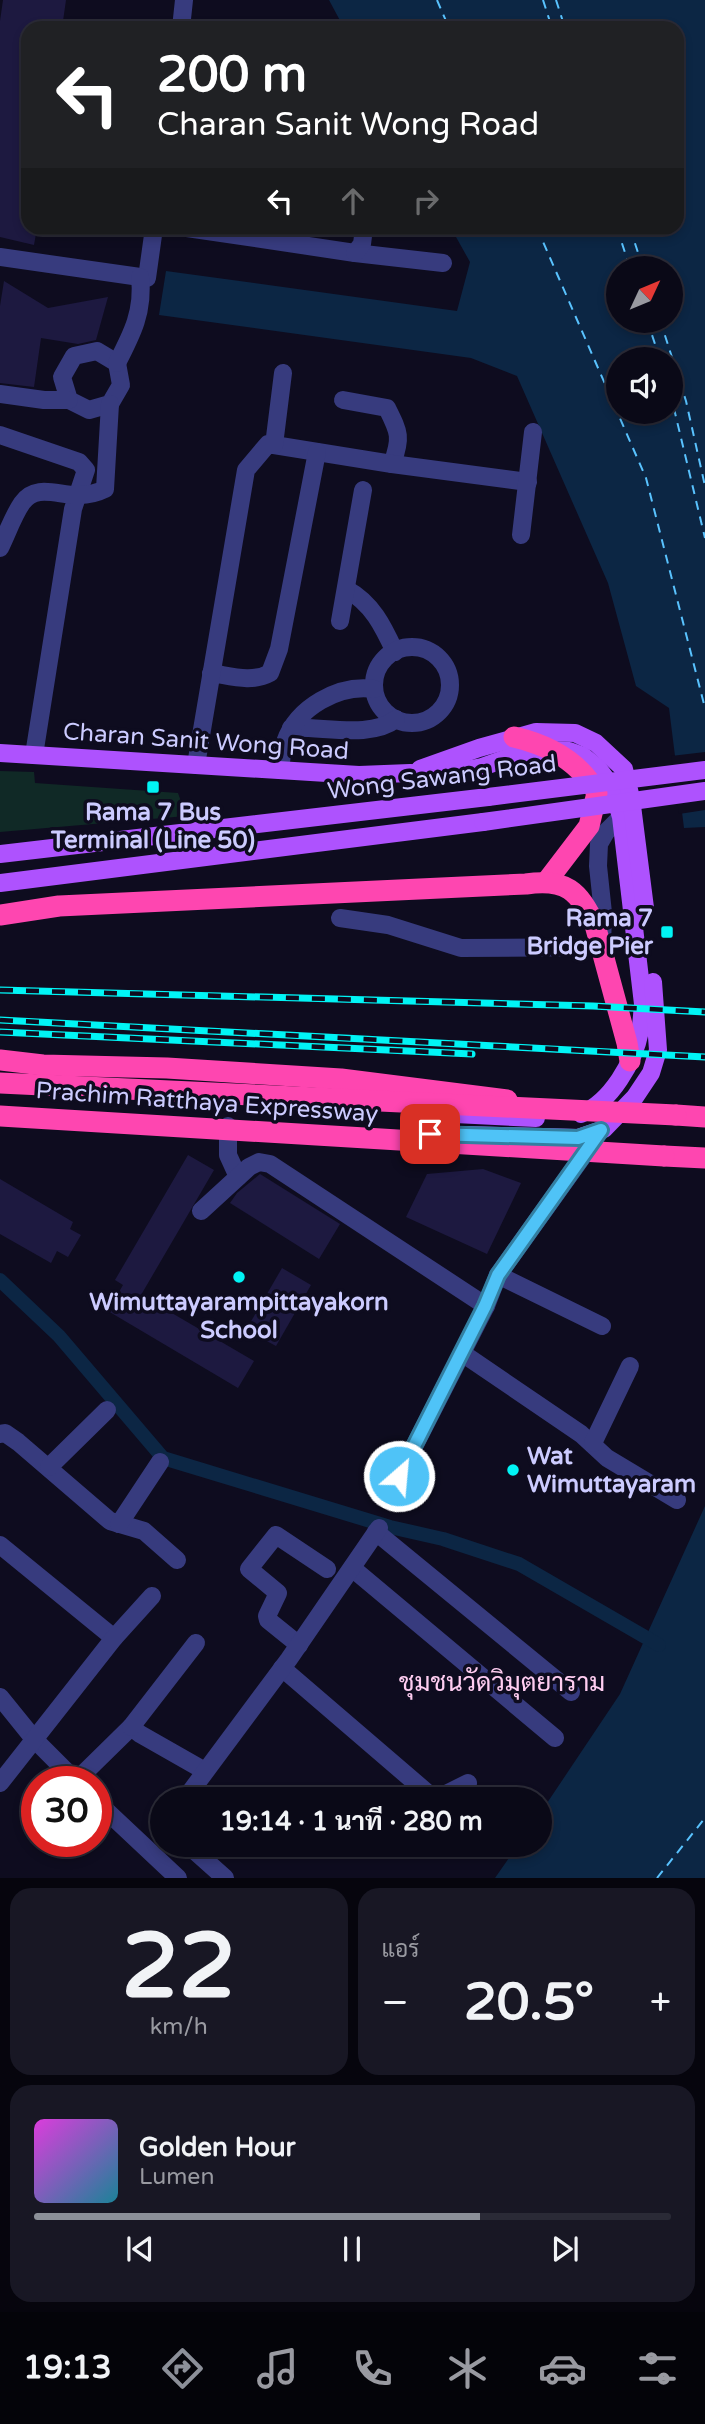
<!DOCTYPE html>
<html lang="th">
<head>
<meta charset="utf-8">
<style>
  :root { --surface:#0a0917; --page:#181724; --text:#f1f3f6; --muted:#999aa1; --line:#2a2a36; --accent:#8c9099 }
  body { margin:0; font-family:"Varela Round",Sarabun,sans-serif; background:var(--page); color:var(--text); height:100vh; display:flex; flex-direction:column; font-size:26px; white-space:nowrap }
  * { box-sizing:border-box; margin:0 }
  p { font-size:23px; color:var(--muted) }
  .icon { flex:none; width:38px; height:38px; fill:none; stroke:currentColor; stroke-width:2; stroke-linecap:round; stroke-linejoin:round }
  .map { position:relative; height:1878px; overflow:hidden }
  .side { display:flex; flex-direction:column; gap:10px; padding:10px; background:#06050d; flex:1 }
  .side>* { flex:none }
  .banner { position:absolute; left:21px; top:21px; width:663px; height:214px; border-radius:21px; box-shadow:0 4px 10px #0003,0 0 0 2px var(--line); background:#202124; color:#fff; overflow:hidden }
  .needle { width:46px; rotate:46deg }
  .fabs { position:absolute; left:606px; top:256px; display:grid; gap:14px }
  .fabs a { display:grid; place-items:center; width:77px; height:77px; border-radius:50%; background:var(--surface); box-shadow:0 4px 10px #0003,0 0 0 2px var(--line); font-size:35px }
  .speed { position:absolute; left:21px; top:1766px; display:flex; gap:14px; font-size:35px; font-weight:700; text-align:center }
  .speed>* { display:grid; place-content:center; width:91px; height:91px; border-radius:50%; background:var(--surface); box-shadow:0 4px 10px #0003,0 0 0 2px var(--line); line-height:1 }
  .speed .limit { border:10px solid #d22; background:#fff; color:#111 }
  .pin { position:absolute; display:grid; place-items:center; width:60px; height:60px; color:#fff; margin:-30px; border-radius:14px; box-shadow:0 4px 10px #0006 }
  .me { position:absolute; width:77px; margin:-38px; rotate:27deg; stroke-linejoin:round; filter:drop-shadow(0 0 5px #0008) }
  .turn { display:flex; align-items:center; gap:24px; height:147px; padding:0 21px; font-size:32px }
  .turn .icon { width:91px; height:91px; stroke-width:2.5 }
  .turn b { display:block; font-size:49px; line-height:60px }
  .lanes { display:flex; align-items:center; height:66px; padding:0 21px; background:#0003; justify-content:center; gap:35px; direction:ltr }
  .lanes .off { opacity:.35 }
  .big { font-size:52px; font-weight:700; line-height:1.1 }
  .side .widget { flex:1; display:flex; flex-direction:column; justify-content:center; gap:10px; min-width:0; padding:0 24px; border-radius:21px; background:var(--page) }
  .side .dial { align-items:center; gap:0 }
  .dial b { font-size:91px; line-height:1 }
  .song { display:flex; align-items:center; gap:21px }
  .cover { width:84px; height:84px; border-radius:10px; background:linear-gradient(135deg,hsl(300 70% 55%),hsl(190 70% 35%)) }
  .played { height:7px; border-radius:4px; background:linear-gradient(90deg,var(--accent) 70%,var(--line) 70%) }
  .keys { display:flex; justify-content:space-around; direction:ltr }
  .heat { display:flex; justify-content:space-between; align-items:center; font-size:38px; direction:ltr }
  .side .tiles { flex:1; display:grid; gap:10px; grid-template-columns:1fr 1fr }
  .widget:last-child { grid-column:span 2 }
  .trip { position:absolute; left:150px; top:1787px; width:402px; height:70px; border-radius:35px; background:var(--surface); box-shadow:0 4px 10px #0003,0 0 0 2px var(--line); font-weight:700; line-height:70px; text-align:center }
  .menu { display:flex; height:112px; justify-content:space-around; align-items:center; background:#040409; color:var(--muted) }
  .menu .icon { width:49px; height:49px }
  .menu .on { color:var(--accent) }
  .menu b { font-size:32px; color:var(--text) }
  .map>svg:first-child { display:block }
</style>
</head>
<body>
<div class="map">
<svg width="705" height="1878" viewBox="0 0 705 1878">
  <rect width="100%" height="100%" fill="#0e0c1f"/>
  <polygon fill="#102926" points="0,771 34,772 35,783 178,793 186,816 0,832"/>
  <g fill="#0c2644" fill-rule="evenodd">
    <path d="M329 0H705V827L684 828 669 708 636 686 608 583 517 376 471 358 159 315 166 271 457 311 470 262 451 228H677V28H344ZM618 268H670V320H618ZM618 359H670V411H618Z"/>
    <polygon points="705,1506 705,1878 495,1878 518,1845 541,1844 541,1812 620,1694"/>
  </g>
  <polygon fill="#0e0c1f" points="705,752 705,810 679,814 671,756"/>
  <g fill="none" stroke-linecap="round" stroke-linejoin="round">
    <polyline stroke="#0c2644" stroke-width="14" points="0,1280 59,1336 163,1458 390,1527 443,1539 519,1564 659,1645"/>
    <g stroke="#59c2fe" stroke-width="2" stroke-dasharray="9 7" stroke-linecap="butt">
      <polyline points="437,0 449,28"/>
      <polyline points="543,0 552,28"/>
      <polyline points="556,0 565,28"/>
      <polyline points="537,228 646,478 705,708"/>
      <polyline points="617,228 630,268"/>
      <polyline points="630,228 643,268"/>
      <polyline points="647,320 660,359"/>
      <polyline points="660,320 686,401 705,486"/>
      <polyline points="670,392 705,538"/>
      <polyline points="657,1878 705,1818"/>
    </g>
  </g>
  <g fill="#1d1940">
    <polygon points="3,0 66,0 62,28 28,28 28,228 37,228 34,245 0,237 0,21"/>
    <polygon points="4,281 48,308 108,297 96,340 78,344 41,338 34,387 0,383 0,306"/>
    <polygon points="188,1155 214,1170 141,1295 254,1361 238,1388 108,1311 123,1285 115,1280"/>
    <polygon points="483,1169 521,1183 487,1254 406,1217 427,1174"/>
    <polygon points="260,1174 340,1224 319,1259 230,1203 237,1193"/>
    <polygon points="0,1179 73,1222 70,1229 81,1235 68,1257 57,1251 51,1263 0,1234"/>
    <polygon points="282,1268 311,1285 276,1346 246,1330"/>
  </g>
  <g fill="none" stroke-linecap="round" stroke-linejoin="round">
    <g stroke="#373b7e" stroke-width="18">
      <polyline points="181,28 184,0"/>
      <polyline points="187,228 355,253 443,263"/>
      <polyline points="355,253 362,244 364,228"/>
      <polyline points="0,257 147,278 154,228"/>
      <polygon points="97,351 117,363 121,385 110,404 89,410 69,400 62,377 74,356"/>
      <path d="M117 363C132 334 144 311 140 277"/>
      <polyline points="0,394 44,400 69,400"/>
      <path d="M343 400 387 408C399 432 402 437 392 464"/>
      <polyline points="0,435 79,462 86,470 73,509 34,755"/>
      <polyline points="274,445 392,464 528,482"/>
      <polyline points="521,535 533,432"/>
      <path d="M0 548C7 534 13 516 22 503 36 483 59 496 79 495 88 495 97 493 105 489L110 404"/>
      <path d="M346 589C372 603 383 626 395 652"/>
      <polyline points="340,621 363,490"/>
      <circle cx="412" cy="685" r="38"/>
      <path d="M211 673C231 676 252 683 270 673L279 649 317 452"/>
      <path d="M291 728C322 726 371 739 396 719"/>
      <polyline points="196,765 246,470 268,444 274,445 283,373"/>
      <path d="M280 770C281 761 282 751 285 742 297 707 339 684 374 689"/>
      <polyline points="340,918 388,925 461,948 602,947 603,913 598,866 599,844 606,832 621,817"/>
      <polyline points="228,1126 228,1155 238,1177"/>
      <polyline points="201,1211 249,1167 259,1162 270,1164 486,1306"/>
      <polyline points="498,1275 602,1326"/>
      <polyline points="462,1353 581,1434 607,1458 677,1500"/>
      <polyline points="0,1434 5,1433 18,1442 110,1521 144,1531 177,1560"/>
      <polyline points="593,1443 630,1366"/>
      <polyline points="49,1467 107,1410"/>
      <polyline points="399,1476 486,1306 498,1275 593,1142"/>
      <polyline points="119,1524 160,1462"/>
      <polyline points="376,1532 571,1692"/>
      <polyline points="0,1545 114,1638"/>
      <polyline points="352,1568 555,1738"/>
      <polyline points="299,1645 268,1620 267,1616 278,1593 249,1569 276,1535 327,1569"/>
      <polyline points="282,1668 431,1796 438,1798 468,1783"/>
      <polyline points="0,1697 34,1739 76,1781 131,1727 140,1734 205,1771"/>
      <polyline points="131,1727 196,1643"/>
      <polyline points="0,1783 114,1638 152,1596"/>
      <polyline points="185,1799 289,1659 379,1528"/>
      <polyline points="96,1801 178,1878"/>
      <polyline points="187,1844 225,1878"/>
    </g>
    <g stroke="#ae52fe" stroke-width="18">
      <path d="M0 753 359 775 410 773 445 774 482 767 516 755 553 750 569 751 583 756 598 768 612 787 621 817 643 1004C642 1013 642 1022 640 1031 634 1062 611 1102 581 1114"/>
      <polyline points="420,769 479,748 536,732 575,733 596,743 624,769 631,798 645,908"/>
      <polyline points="0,854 488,797"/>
      <polyline points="0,883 483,822"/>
      <polyline points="455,1114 536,1118"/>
      <polyline points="467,1135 578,1138 604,1129 635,1097 651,1073 658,1050 653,982"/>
    </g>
    <g stroke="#fe46b0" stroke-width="21">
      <path d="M514 737C549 745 579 761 597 793L589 826 547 881"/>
      <path d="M0 915 59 906 526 884C566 878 579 891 595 925L627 1043 630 1061"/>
      <polyline points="0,1060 43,1065 167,1068 341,1079 507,1100"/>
      <polyline points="676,1115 705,1117"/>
      <polyline points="664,1156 705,1158"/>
    </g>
    <g stroke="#01f4f5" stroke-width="7">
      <g id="rail">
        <polyline points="0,990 593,1006 705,1012"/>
        <polyline points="0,1020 705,1057"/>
        <polyline points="0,1032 472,1054"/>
      </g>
    </g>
    <use href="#rail" stroke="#0e0c1f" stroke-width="4.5" stroke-dasharray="13" stroke-linecap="butt"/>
    <g stroke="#ae52fe" stroke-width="18">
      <polyline points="488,797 705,770"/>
      <polyline points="483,822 705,791"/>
    </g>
    <g stroke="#fe46b0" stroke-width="21">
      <polyline points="0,1083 676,1115"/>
      <polyline points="0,1116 664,1156"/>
    </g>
  </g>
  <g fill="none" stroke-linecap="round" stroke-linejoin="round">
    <g stroke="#337fa1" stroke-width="18">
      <polyline id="route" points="399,1476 485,1306 498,1275 601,1130 578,1138 430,1134"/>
    </g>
    <use href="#route" stroke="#4fc3f7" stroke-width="12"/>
  </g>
  <g fill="#01f4f5" stroke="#0e0c1f" stroke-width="2.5">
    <rect x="146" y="780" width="14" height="14" rx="3.5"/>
    <rect x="660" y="925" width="14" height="14" rx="3.5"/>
    <circle cx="239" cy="1277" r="7"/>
    <circle cx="513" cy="1470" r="7"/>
  </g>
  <g text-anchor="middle" stroke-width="7" stroke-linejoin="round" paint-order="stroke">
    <g font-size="24" fill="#cccbff" stroke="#0e0c1f">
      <text transform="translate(206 741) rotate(4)" y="8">Charan Sanit Wong Road</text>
      <text transform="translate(442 777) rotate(-7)" y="8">Wong Sawang Road</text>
      <text transform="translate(207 1102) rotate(4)" y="8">Prachim Ratthaya Expressway</text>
    </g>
    <g font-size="24" font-weight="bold" fill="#cccbff" stroke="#0e0c1f">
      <text x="153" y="820">Rama 7 Bus<tspan x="153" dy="28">Terminal (Line 50)</tspan></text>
      <text x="653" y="926" text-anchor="end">Rama 7<tspan x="653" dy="28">Bridge Pier</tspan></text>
      <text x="239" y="1310">Wimuttayarampittayakorn<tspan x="239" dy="28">School</tspan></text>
      <text x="527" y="1464" text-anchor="start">Wat<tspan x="527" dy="28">Wimuttayaram</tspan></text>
    </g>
    <g font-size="26" fill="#ffcdf1" stroke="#0e0c1f">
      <text x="502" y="1691">ชุมชนวัดวิมุตยาราม</text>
    </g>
  </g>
</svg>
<div class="fabs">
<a><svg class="needle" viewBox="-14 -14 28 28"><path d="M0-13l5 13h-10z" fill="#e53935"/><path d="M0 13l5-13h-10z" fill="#999aa1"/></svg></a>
<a><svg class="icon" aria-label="sound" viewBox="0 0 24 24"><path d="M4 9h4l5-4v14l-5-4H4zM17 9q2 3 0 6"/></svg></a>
</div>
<div class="speed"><div class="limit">30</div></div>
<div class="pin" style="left:430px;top:1134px;background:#d93025"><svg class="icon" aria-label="arrive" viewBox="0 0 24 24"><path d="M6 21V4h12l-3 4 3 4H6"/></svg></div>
<svg class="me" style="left:399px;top:1476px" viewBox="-20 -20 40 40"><circle r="17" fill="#4fc3f7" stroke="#fff" stroke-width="3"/><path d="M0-11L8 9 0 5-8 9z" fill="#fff"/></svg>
<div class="trip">19:14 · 1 นาที · 280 m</div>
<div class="banner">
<div class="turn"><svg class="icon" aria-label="left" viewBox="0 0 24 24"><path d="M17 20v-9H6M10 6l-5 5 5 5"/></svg><div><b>200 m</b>Charan Sanit Wong Road</div></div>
<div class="lanes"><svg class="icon" aria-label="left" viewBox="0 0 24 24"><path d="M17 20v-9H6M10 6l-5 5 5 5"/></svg><svg class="icon off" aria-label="ahead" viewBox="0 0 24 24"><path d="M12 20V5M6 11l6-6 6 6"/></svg><svg class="icon off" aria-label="right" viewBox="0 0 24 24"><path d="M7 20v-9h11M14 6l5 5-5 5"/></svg></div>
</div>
</div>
<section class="side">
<div class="tiles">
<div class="widget dial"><b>22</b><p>km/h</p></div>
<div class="widget"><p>แอร์</p>
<div class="heat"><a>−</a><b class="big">20.5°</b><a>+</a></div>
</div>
<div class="widget">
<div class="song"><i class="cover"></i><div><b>Golden Hour</b><p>Lumen</p></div></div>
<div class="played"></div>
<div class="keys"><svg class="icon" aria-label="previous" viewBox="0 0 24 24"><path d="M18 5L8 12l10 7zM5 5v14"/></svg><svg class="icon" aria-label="pause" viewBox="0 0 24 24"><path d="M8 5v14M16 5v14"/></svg><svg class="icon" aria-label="next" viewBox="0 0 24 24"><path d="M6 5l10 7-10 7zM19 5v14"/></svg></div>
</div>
</div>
</section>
<nav class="menu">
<b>19:13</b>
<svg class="icon on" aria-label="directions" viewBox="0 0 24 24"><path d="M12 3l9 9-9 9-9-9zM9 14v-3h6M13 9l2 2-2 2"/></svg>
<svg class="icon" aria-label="music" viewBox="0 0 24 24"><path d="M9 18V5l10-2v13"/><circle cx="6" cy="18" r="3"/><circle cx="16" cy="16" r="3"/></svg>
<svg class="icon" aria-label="phone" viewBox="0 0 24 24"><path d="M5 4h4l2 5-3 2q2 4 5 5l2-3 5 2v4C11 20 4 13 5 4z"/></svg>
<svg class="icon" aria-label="climate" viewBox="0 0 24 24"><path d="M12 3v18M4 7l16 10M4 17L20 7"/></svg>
<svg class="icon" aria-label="car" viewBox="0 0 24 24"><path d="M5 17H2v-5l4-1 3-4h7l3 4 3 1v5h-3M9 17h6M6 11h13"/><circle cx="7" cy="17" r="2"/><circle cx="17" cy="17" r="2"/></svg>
<svg class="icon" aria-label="filters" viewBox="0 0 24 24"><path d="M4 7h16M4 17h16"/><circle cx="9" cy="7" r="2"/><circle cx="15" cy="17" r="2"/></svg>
</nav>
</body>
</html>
